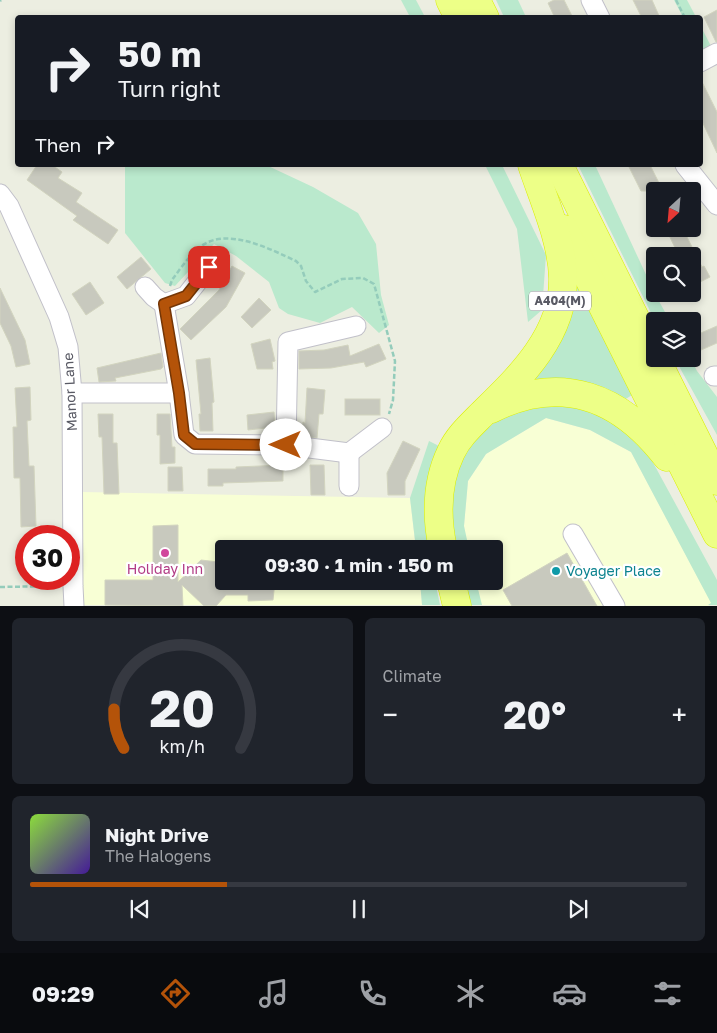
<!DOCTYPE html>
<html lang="en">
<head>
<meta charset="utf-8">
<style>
  :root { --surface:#171b24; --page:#20242c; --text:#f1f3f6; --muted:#9ea1a6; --line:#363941; --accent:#b45309 }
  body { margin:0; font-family:"Golos Text",sans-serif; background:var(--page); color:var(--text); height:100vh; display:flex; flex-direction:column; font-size:19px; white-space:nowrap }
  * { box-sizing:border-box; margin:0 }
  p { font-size:16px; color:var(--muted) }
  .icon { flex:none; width:28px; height:28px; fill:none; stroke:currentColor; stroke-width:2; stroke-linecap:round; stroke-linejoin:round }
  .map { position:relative; height:606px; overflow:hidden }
  .drawer { display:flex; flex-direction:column; gap:12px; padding:12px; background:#0d0f14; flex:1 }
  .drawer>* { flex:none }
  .hud { position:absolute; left:15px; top:15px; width:688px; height:152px; border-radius:5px; box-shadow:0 2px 8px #0003; background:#171b24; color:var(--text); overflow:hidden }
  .needle { width:32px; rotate:206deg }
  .controls { position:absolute; left:646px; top:182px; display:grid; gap:10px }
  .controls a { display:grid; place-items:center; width:55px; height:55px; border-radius:5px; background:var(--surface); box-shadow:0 2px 8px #0003; font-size:25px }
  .speed { position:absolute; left:15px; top:525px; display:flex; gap:10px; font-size:25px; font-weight:700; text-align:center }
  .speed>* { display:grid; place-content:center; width:65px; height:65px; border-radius:50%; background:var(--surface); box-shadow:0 2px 8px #0003; line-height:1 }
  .speed .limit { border:8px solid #d22; background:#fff; color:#111 }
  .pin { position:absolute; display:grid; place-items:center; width:42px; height:42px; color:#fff; margin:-21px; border-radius:10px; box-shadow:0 2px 8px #0006 }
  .me { position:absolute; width:55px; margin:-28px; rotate:270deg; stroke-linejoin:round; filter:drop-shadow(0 0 4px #0008) }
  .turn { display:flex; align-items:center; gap:18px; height:105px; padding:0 20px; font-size:22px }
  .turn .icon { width:65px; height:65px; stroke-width:2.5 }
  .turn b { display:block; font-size:35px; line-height:42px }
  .then { display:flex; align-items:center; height:48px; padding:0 20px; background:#0003; gap:10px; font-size:19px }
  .big { font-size:38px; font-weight:700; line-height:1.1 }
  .drawer .tile { flex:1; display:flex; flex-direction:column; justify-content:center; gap:8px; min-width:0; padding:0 18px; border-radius:8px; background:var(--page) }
  .drawer .dial { align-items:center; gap:0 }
  .dial svg { height:130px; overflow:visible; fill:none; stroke:var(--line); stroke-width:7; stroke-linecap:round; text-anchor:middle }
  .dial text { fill:var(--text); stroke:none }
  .song { display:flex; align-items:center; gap:15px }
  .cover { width:60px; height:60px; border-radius:8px; background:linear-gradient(135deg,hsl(90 70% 55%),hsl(260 70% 35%)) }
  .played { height:5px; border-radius:2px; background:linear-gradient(90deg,var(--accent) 30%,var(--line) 30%) }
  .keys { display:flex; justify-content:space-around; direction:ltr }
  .heat { display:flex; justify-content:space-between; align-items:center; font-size:28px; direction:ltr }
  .drawer .tiles { flex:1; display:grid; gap:12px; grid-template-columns:1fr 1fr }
  .tile:last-child { grid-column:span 2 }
  .trip { position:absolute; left:215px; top:540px; width:288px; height:50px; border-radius:5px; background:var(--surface); box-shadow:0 2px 8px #0003; font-weight:700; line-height:50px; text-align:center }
  .menu { display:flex; height:80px; justify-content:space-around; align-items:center; background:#090b0e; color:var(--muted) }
  .menu .icon { width:35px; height:35px }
  .menu .active { color:var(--accent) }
  .menu b { font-size:22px; color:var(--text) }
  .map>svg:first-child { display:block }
</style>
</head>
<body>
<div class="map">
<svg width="717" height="606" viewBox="0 0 717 606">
  <rect width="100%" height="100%" fill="#eceee1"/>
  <g fill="#f8ffd5">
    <polygon points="546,418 590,430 631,452 712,604 708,606 480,605 474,581 494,581 494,549 468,549 464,526 468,481 486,454"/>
    <polygon points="81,492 410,498 416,549 224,549 224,581 420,581 422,605 83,605"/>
  </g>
  <g fill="#bae9cd">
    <polygon points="401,0 416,0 425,17 410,17"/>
    <polygon points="496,0 518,0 526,17 504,17"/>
    <polygon points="674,0 687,0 696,17 683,17"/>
    <polygon points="700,25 711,46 700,51"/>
    <polygon points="125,165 266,165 313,187 358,213 376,244 381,295 389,325 379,333 352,307 320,323 288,314 279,308 269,282 236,256 214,244 175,286 165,283 125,233"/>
    <polygon points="485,165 502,165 546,255 542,310 528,322 517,229"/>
    <polygon points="578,165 595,165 655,294 670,321 655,321"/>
    <polygon points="568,266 632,395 621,402 529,388"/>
    <polygon points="675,359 691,359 697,371 717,397 717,435"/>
    <polygon points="541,402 583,407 615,423 650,457 717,580 717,605 708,605 711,603 631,452 590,430 546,418 486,454 468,481 464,526 469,549 455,549 451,530 452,483 470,445 501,416"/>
    <polygon points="429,441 441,447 429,549 416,549 410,498"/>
    <polygon points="420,581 435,581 440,605 422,605"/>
    <polygon points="463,581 476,581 482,605 469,605"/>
  </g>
  <g fill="#c8c9be" stroke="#d2d4bf">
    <polygon points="554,0 564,0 573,18 555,18 548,3"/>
    <polygon points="633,0 652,0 660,18 642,18"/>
    <polygon points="717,10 717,42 716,42 704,17"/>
    <polygon points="700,78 717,112 717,153 700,117"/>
    <polygon points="37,165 52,165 62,172 58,178 82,193 76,202 118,230 108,244 73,220 77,216 27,180"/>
    <polygon points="628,165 650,165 663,191 641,191"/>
    <polygon points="666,229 683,229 702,267 704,266 710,277 696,284 692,276 692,256 679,256"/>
    <polygon points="141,257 151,269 127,289 117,277"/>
    <polygon points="232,266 245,273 226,307 191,340 180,329 219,290"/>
    <polygon points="90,282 104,303 86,315 72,294"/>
    <polygon points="0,288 25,340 30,364 16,367 11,346 0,323"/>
    <polygon points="259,298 271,310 252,328 241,317"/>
    <polygon points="717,326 717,343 701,350 694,336"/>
    <polygon points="270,339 275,361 272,362 273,369 257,369 251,344"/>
    <polygon points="379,344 386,359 366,367 364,362 331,368 299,369 299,351 324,350 348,345 350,356"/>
    <polygon points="161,353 163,367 161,369 115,378 116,381 99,382 97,368"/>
    <polygon points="210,358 214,402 212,403 213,431 200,431 199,414 201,414 196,360"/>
    <polygon points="30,387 31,420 27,421 29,466 34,466 36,526 21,527 20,478 14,478 13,427 17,427 15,388"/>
    <polygon points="307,388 325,390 323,414 319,414 317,438 302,436 303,422 305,423"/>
    <rect x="345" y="399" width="35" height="16"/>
    <polygon points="274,412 275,427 248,430 247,415"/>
    <polygon points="98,414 113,414 113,443 117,443 119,494 104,494 102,437 99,437"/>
    <polygon points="157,414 170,414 172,447 175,447 175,463 160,464 160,435 157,435"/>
    <polygon points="403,441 420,449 405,481 405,495 388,495 387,473"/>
    <polygon points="283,465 283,481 223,483 223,486 208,486 208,469 236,469 236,467"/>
    <polygon points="310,465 324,465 325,495 311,495"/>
    <polygon points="168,467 182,467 183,491 168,491"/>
    <polygon points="178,525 178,582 201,560 218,562 224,568 224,581 275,581 273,600 248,601 248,595 226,595 216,606 204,606 182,585 183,606 105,605 105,580 153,580 153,526"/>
    <polygon points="567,553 597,606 512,606 503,590"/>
  </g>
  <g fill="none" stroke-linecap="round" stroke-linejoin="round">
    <g stroke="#c1c0c9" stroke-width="21">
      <g id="minor">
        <polyline points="591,0 600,18"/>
        <polyline points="700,62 717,53"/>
        <polyline points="685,165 717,205"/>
        <polyline points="0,194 9,206 59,317 68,347 72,393 73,586 74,606"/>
        <polyline points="145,287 154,297 164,304 186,296 209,267"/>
        <polyline points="164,304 179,393 184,435 195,444 286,445 349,453 382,428"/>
        <polyline points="714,376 717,376"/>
        <polyline points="72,393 179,393"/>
        <polyline points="286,445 288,342 356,326"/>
        <polyline points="349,453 349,486"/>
        <polyline points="573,534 615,606"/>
      </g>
    </g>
    <g stroke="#daef00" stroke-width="29">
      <g id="highway">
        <polyline points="450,0 459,18"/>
        <polyline points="476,0 485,18"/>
        <polyline points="559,165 655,358"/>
        <polyline points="564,229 717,534"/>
        <polyline points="656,359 717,481"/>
        <path d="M491 409C562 373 621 397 667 457"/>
        <path d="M443 549C436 516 436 483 451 452 458 437 470 426 482 414 520 377 564 335 563 278 562 240 544 201 532 165"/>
        <polyline points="451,581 457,606"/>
      </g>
    </g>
    <g stroke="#94ccbb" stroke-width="2.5" stroke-dasharray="5 2.5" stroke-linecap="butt">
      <polyline points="676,0 685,18"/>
      <polyline points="0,1 1,0"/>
      <path d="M170 286 172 280C180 269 189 256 200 247 226 226 270 249 296 261L301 266 306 281 315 292 342 279 363 278 374 284 395 361 393 400 389 414"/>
      <polyline points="0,587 59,586"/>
    </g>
    <use href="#minor" stroke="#fff" stroke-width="19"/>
    <use href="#highway" stroke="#edff87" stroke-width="28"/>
  </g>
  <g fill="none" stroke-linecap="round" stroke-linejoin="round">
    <g stroke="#753606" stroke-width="12">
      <polyline id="route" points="209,267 186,296 164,304 179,393 184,435 195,444 286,445"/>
    </g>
    <use href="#route" stroke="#b45309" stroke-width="9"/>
  </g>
  <circle fill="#d1479c" stroke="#fff" stroke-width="2" cx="165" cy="553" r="5"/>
  <circle fill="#0f9aa8" stroke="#fff" stroke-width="2" cx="556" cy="571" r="5"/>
  <g text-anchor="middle" stroke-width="4.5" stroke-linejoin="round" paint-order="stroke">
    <rect fill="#fff" stroke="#8b8c92" stroke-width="1" x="529" y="291.5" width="62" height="19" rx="4"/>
    <g font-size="12" font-weight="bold" fill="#595a64">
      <text x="560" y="305">A404(M)</text>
    </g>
    <g font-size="14" fill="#595a64" stroke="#fff">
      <text transform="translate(70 392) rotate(-93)" y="5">Manor Lane</text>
    </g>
    <g font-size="14" fill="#b23c85" stroke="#fff">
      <text x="165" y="574">Holiday Inn</text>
    </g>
    <g font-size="14" fill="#0d838f" stroke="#fff" text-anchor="start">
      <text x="566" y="576">Voyager Place</text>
    </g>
  </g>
</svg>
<div class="controls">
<a><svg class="needle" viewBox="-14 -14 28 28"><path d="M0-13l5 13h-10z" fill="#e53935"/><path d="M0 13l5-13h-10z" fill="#9ea1a6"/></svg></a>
<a><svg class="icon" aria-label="search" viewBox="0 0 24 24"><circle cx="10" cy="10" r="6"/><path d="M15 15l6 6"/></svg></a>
<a><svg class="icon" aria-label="layers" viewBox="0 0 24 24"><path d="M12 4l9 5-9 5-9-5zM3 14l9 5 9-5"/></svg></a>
</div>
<div class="speed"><div class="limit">30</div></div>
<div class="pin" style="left:209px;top:267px;background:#d93025"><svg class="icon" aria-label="arrive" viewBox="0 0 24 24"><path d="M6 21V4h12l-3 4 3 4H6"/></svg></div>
<svg class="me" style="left:286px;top:445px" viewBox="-20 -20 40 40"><circle r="19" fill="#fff"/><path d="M0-13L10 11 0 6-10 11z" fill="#b45309"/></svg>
<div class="trip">09:30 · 1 min · 150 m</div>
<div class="hud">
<div class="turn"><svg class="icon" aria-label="right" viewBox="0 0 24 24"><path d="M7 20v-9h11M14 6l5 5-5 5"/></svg><div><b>50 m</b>Turn right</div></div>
<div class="then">Then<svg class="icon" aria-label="right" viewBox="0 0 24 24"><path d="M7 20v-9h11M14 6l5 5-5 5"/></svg></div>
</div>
</div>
<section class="drawer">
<div class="tiles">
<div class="tile dial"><svg viewBox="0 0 100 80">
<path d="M14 69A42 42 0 1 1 86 69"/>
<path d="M14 69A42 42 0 0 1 8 45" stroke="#b45309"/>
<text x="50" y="56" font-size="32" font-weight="700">20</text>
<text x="50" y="72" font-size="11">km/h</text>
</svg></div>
<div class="tile"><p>Climate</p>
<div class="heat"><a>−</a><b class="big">20°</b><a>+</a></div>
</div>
<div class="tile">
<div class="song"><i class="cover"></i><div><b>Night Drive</b><p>The Halogens</p></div></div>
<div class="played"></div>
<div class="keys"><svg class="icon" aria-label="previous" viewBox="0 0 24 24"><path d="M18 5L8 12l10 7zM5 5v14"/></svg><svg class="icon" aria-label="pause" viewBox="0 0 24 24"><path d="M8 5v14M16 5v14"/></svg><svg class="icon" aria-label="next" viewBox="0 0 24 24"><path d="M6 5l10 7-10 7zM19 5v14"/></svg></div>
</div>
</div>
</section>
<nav class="menu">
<b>09:29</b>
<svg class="icon active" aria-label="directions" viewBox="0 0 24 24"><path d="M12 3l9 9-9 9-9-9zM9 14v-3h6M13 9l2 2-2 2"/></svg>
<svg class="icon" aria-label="music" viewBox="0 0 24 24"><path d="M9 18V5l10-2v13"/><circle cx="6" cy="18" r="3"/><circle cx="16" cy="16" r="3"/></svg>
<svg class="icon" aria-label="phone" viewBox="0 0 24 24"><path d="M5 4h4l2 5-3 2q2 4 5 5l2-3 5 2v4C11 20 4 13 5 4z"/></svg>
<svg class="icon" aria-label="climate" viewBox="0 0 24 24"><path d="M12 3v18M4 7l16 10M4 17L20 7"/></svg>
<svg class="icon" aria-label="car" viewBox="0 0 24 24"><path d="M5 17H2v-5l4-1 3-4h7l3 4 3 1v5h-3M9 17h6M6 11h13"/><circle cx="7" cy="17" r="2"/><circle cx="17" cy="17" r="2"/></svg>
<svg class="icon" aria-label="filters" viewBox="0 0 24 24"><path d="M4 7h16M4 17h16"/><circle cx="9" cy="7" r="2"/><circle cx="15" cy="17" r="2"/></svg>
</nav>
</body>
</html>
